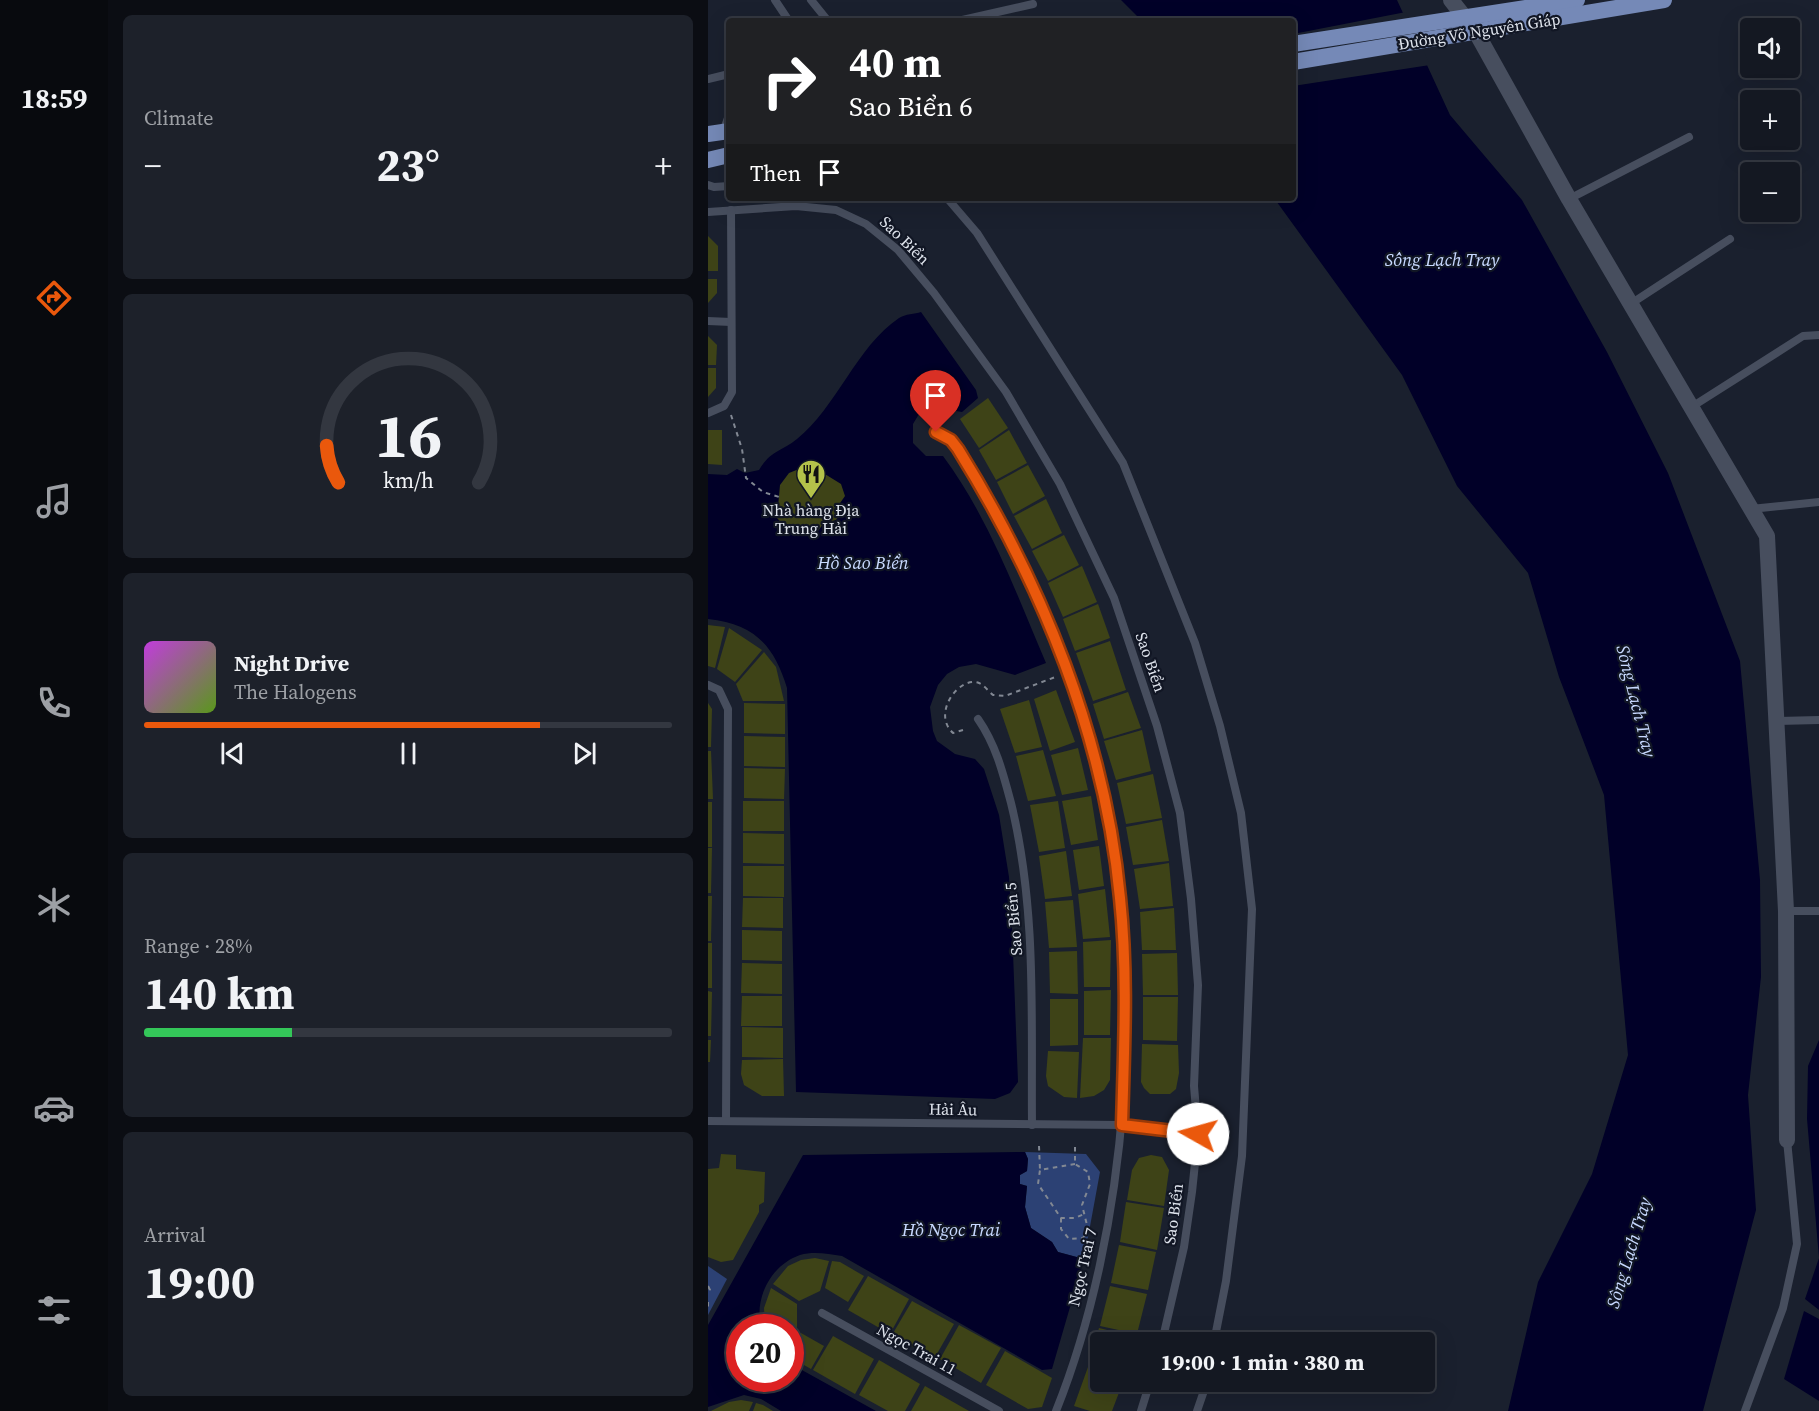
<!DOCTYPE html>
<html lang="en">
<head>
<meta charset="utf-8">
<style>
  :root { --surface:#141822; --page:#1d212a; --text:#f1f3f6; --muted:#9da0a5; --line:#333740; --accent:#ea580c }
  body { margin:0; font-family:"Source Serif 4",serif; background:var(--page); color:var(--text); height:100vh; display:flex; flex-direction:column; font-size:22px; white-space:nowrap }
  * { box-sizing:border-box; margin:0 }
  p { font-size:20px; color:var(--muted) }
  .icon { flex:none; width:33px; height:33px; fill:none; stroke:currentColor; stroke-width:2; stroke-linecap:round; stroke-linejoin:round }
  .map { position:relative; flex:1; overflow:hidden }
  .drawer { display:flex; flex-direction:column; gap:15px; padding:15px; background:#0b0d13; width:600px }
  .drawer>* { flex:none }
  .top-card { position:absolute; left:18px; top:18px; width:570px; height:183px; border-radius:6px; box-shadow:0 6px 24px #0002,0 0 0 2px var(--line); background:#202124; color:#fff; overflow:hidden }
  .fabs { position:absolute; left:1032px; top:18px; display:grid; gap:12px }
  .fabs a { display:grid; place-items:center; width:60px; height:60px; border-radius:6px; background:var(--surface); box-shadow:0 6px 24px #0002,0 0 0 2px var(--line); font-size:30px }
  .speed { position:absolute; left:18px; top:1314px; display:flex; gap:12px; font-size:30px; font-weight:700; text-align:center }
  .speed>* { display:grid; place-content:center; width:78px; height:78px; border-radius:50%; background:var(--surface); box-shadow:0 6px 24px #0002,0 0 0 2px var(--line); line-height:1 }
  .speed .limit { border:9px solid #d22; background:#fff; color:#111 }
  .pin { position:absolute; display:grid; place-items:center; width:51px; height:51px; color:#fff; margin:-62px -26px; border-radius:50% 50% 50% 0; rotate:-45deg; box-shadow:0 0 6px #0007 }
  .pin .icon { rotate:45deg }
  .me { position:absolute; width:66px; margin:-33px; rotate:277deg; stroke-linejoin:round; filter:drop-shadow(0 0 4px #0008) }
  .turn { display:flex; align-items:center; gap:21px; height:126px; padding:0 24px; font-size:27px }
  .turn .icon { width:78px; height:78px; stroke-width:2.5 }
  .turn b { display:block; font-size:42px; line-height:51px }
  .then { display:flex; align-items:center; height:57px; padding:0 24px; background:#0003; gap:12px; font-size:22px }
  .big { font-size:45px; font-weight:700; line-height:1.1 }
  .drawer .widget { flex:1; display:flex; flex-direction:column; justify-content:center; gap:9px; min-width:0; padding:0 21px; border-radius:9px; background:var(--page) }
  .drawer .dial { align-items:center; gap:0 }
  .dial svg { height:156px; overflow:visible; fill:none; stroke:var(--line); stroke-width:7; stroke-linecap:round; text-anchor:middle }
  .dial text { fill:var(--text); stroke:none }
  .song { display:flex; align-items:center; gap:18px }
  .cover { width:72px; height:72px; border-radius:9px; background:linear-gradient(135deg,hsl(290 70% 55%),hsl(90 70% 35%)) }
  .played { height:6px; border-radius:3px; background:linear-gradient(90deg,var(--accent) 75%,var(--line) 75%) }
  .keys { display:flex; justify-content:space-around; direction:ltr }
  .heat { display:flex; justify-content:space-between; align-items:center; font-size:33px; direction:ltr }
  .charge { height:9px; border-radius:4px; background:linear-gradient(90deg,#34c759 28%,var(--line) 0) }
  .trip { position:absolute; left:382px; top:1332px; width:345px; height:60px; border-radius:6px; background:var(--surface); box-shadow:0 6px 24px #0002,0 0 0 2px var(--line); font-weight:700; line-height:60px; text-align:center }
  main { display:flex; flex:1; min-height:0 }
  .tab-bar { display:flex; flex-direction:column; width:108px; justify-content:space-around; align-items:center; background:#080a0e; color:var(--muted) }
  .tab-bar .icon { width:42px; height:42px }
  .tab-bar .selected { color:var(--accent) }
  .tab-bar b { font-size:27px; color:var(--text) }
  .map>svg:first-child { display:block }
</style>
</head>
<body>
<main>
<nav class="tab-bar">
<b>18:59</b>
<svg class="icon selected" aria-label="directions" viewBox="0 0 24 24"><path d="M12 3l9 9-9 9-9-9zM9 14v-3h6M13 9l2 2-2 2"/></svg>
<svg class="icon" aria-label="music" viewBox="0 0 24 24"><path d="M9 18V5l10-2v13"/><circle cx="6" cy="18" r="3"/><circle cx="16" cy="16" r="3"/></svg>
<svg class="icon" aria-label="phone" viewBox="0 0 24 24"><path d="M5 4h4l2 5-3 2q2 4 5 5l2-3 5 2v4C11 20 4 13 5 4z"/></svg>
<svg class="icon" aria-label="climate" viewBox="0 0 24 24"><path d="M12 3v18M4 7l16 10M4 17L20 7"/></svg>
<svg class="icon" aria-label="car" viewBox="0 0 24 24"><path d="M5 17H2v-5l4-1 3-4h7l3 4 3 1v5h-3M9 17h6M6 11h13"/><circle cx="7" cy="17" r="2"/><circle cx="17" cy="17" r="2"/></svg>
<svg class="icon" aria-label="filters" viewBox="0 0 24 24"><path d="M4 7h16M4 17h16"/><circle cx="9" cy="7" r="2"/><circle cx="15" cy="17" r="2"/></svg>
</nav>
<section class="drawer">
<div class="widget"><p>Climate</p>
<div class="heat"><a>−</a><b class="big">23°</b><a>+</a></div>
</div>
<div class="widget dial"><svg viewBox="0 0 100 80">
<path d="M14 69A42 42 0 1 1 86 69"/>
<path d="M14 69A42 42 0 0 1 8 50" stroke="#ea580c"/>
<text x="50" y="56" font-size="32" font-weight="700">16</text>
<text x="50" y="72" font-size="11">km/h</text>
</svg></div>
<div class="widget">
<div class="song"><i class="cover"></i><div><b>Night Drive</b><p>The Halogens</p></div></div>
<div class="played"></div>
<div class="keys"><svg class="icon" aria-label="previous" viewBox="0 0 24 24"><path d="M18 5L8 12l10 7zM5 5v14"/></svg><svg class="icon" aria-label="pause" viewBox="0 0 24 24"><path d="M8 5v14M16 5v14"/></svg><svg class="icon" aria-label="next" viewBox="0 0 24 24"><path d="M6 5l10 7-10 7zM19 5v14"/></svg></div>
</div>
<div class="widget"><p>Range · 28%</p><b class="big">140 km</b><div class="charge"></div></div>
<div class="widget"><p>Arrival</p><b class="big">19:00</b></div>
</section>
<div class="map">
<svg width="1111" height="1411" viewBox="0 0 1111 1411">
  <rect width="100%" height="100%" fill="#1a202e"/>
  <g fill="#2c4174">
    <polygon points="317,1152 378,1154 392,1172 376,1259 350,1252 344,1242 323,1228 317,1207 319,1186 312,1184 312,1175 319,1171 320,1159"/>
    <polygon points="0,1266 19,1279 0,1315"/>
  </g>
  <g fill="#010028">
    <polygon points="413,0 689,0 742,115 814,200 899,352 960,473 1032,661 1052,880 1053,977 1040,1095 1048,1210 995,1411 800,1411 830,1282 884,1174 920,1055 896,795 851,677 820,573 749,486 694,375 566,198 585,198 585,21 434,21"/>
    <path d="M213 312 268 390 270 398 254 412 231 408 211 414 205 424V443L218 456H235C281 518 308 593 338 663L307 675 268 664 251 667 239 674 230 685 222 707 225 731 229 741 247 754 267 759 276 769 291 815 301 877 304 927 310 1082 302 1093 287 1099 88 1092 79 688C66 645 46 624 0 619V474L19 475 29 469 37 473 51 470C63 450 73 452 89 439 128 408 149 346 191 318 197 314 207 314 213 312Z"/>
    <polygon points="1111,1040 1111,1310 1097,1299 1111,1258 1099,1119 1100,1066"/>
    <path d="M317 1152 320 1159 319 1171 312 1175V1184L319 1186 317 1207 323 1228 344 1242 350 1252 376 1259 344 1369 334 1370 134 1256C120 1254 106 1251 92 1255 63 1265 46 1298 53 1327L32 1328V1378H82L83 1364 168 1411H73L53 1399 36 1395 0 1407V1325L95 1155Z"/>
    <polygon points="1096,1311 1111,1319 1111,1401 1076,1379"/>
  </g>
  <polygon fill="#1a202e" points="698,12 722,65 585,86 585,34"/>
  <g fill="#3e4317">
    <polygon points="0,236 10,246 10,271 0,271"/>
    <polygon points="0,279 9,279 9,293 0,303"/>
    <polygon points="0,336 9,345 8,365 0,365"/>
    <polygon points="0,368 8,368 8,388 0,397"/>
    <polygon points="280,398 300,428 271,448 252,419"/>
    <polygon points="0,430 14,430 14,465 0,464"/>
    <polygon points="301,430 319,463 288,480 271,450"/>
    <polygon points="320,465 337,496 305,514 289,482"/>
    <polygon points="96,467 112,471 133,484 137,496 130,506 131,516 128,520 115,524 110,531 97,534 90,526 78,528 69,518 72,485 81,473"/>
    <polygon points="338,499 354,533 324,549 306,516"/>
    <polygon points="356,535 371,565 340,581 324,551"/>
    <polygon points="374,566 389,602 355,617 340,583"/>
    <polygon points="390,604 402,638 367,651 355,619"/>
    <polygon points="0,625 17,627 7,668 0,666"/>
    <polygon points="21,628 54,650 27,682 9,669"/>
    <polygon points="402,641 418,690 385,701 368,653"/>
    <polygon points="56,652 68,667 76,701 35,701 28,684"/>
    <polygon points="348,690 367,742 342,751 326,699"/>
    <polygon points="420,692 433,728 396,739 385,704"/>
    <polygon points="321,700 334,747 307,753 292,709"/>
    <polygon points="0,703 4,709 3,747 0,747"/>
    <polygon points="36,703 77,704 77,734 36,733"/>
    <polygon points="434,730 443,771 408,780 396,741"/>
    <polygon points="36,736 77,737 77,767 36,766"/>
    <polygon points="370,748 380,790 354,795 343,755"/>
    <polygon points="335,750 348,796 320,801 308,756"/>
    <polygon points="0,751 3,751 5,799 0,799"/>
    <polygon points="36,768 77,769 76,799 36,798"/>
    <polygon points="445,774 454,818 418,824 409,783"/>
    <polygon points="383,796 390,840 363,845 354,801"/>
    <rect x="35" y="801" width="41" height="30"/>
    <polygon points="350,801 357,848 331,852 322,805"/>
    <rect x="0" y="802" width="4" height="45"/>
    <polygon points="454,820 461,861 425,865 418,827"/>
    <polygon points="35,833 76,834 76,864 35,863"/>
    <polygon points="391,846 396,886 371,890 365,850"/>
    <polygon points="0,848 4,848 3,893 0,893"/>
    <polygon points="358,851 364,896 337,899 331,856"/>
    <polygon points="461,863 465,906 432,909 426,869"/>
    <polygon points="35,866 76,866 76,897 35,896"/>
    <polygon points="397,889 402,937 375,939 370,894"/>
    <polygon points="0,896 4,896 3,941 0,941"/>
    <polygon points="35,898 75,898 75,928 34,927"/>
    <polygon points="365,900 369,947 341,948 337,902"/>
    <polygon points="466,908 468,950 434,950 432,912"/>
    <polygon points="34,930 74,931 74,961 34,960"/>
    <polygon points="403,940 402,987 376,987 375,942"/>
    <rect x="0" y="943" width="4" height="45"/>
    <polygon points="369,951 370,994 342,993 341,952"/>
    <polygon points="469,953 470,995 435,995 434,954"/>
    <polygon points="34,963 74,964 74,994 33,993"/>
    <polygon points="403,990 402,1035 376,1035 376,991"/>
    <polygon points="0,991 4,992 3,1036 0,1036"/>
    <polygon points="34,996 74,996 74,1026 33,1026"/>
    <polygon points="435,997 470,997 469,1041 435,1040"/>
    <polygon points="342,999 370,999 370,1045 342,1046"/>
    <polygon points="34,1027 75,1028 75,1058 34,1057"/>
    <polygon points="375,1038 403,1038 402,1080 396,1090 386,1096 372,1098"/>
    <polygon points="0,1040 3,1040 2,1062 0,1062"/>
    <polygon points="434,1044 470,1045 471,1073 468,1089 462,1094 442,1094 436,1088 433,1082"/>
    <polygon points="340,1051 371,1052 369,1098 356,1097 340,1086 338,1076"/>
    <polygon points="75,1059 76,1096 54,1096 36,1085 33,1074 34,1060"/>
    <polygon points="13,1154 28,1155 28,1169 57,1172 56,1202 51,1205 51,1212 25,1260 13,1262 0,1257 0,1169 11,1168"/>
    <polygon points="443,1155 454,1157 461,1170 456,1206 419,1200 424,1170 431,1158"/>
    <polygon points="418,1202 456,1208 449,1250 412,1242"/>
    <polygon points="411,1245 448,1252 440,1290 403,1283"/>
    <polygon points="107,1258 121,1261 112,1291 91,1301 65,1284 80,1266 93,1260"/>
    <polygon points="124,1261 132,1262 156,1276 140,1302 117,1288"/>
    <polygon points="160,1276 201,1299 182,1334 140,1310"/>
    <polygon points="402,1286 439,1294 429,1334 392,1326"/>
    <polygon points="63,1288 89,1304 89,1332 82,1336 82,1328 57,1327 56,1308"/>
    <polygon points="204,1301 246,1324 226,1359 184,1335"/>
    <polygon points="251,1325 293,1348 273,1383 232,1359"/>
    <polygon points="391,1328 428,1337 426,1342 393,1342 393,1369 380,1366"/>
    <polygon points="93,1333 116,1346 103,1369 82,1357 82,1340"/>
    <polygon points="125,1336 166,1359 147,1394 105,1370"/>
    <polygon points="297,1351 344,1378 334,1407 320,1409 278,1385"/>
    <polygon points="171,1360 212,1384 197,1411 180,1411 151,1395"/>
    <polygon points="380,1367 393,1372 393,1382 415,1382 404,1411 382,1411 366,1406"/>
    <polygon points="217,1386 261,1411 203,1411"/>
    <polygon points="33,1400 45,1402 41,1411 3,1411 21,1402"/>
    <polygon points="48,1403 55,1405 65,1411 45,1411"/>
  </g>
  <g fill="none" stroke-linecap="round" stroke-linejoin="round">
    <g stroke="#828893" stroke-width="2" stroke-dasharray="4.5 4.5" stroke-linecap="butt">
      <polyline points="23,415 34,449 38,478 55,492 71,497"/>
      <path d="M255 730 245 733C223 713 252 675 271 683 276 685 281 692 285 695L297 696 350 676"/>
      <polyline points="331,1146 332,1170"/>
      <polyline points="367,1147 367,1164 380,1172 382,1184 374,1205 380,1229 386,1232"/>
      <polyline points="367,1164 332,1170 330,1184 353,1218 367,1218 376,1214"/>
      <polyline points="353,1218 353,1229 361,1239 375,1238 380,1229"/>
      <polyline points="0,1286 2,1290 0,1293"/>
      <polyline points="0,1302 0,1308"/>
    </g>
    <g stroke="#474e5e" stroke-width="8">
      <polyline points="67,0 81,21"/>
      <polyline points="103,0 120,21"/>
      <polyline points="250,21 325,4"/>
      <polyline points="0,79 21,74"/>
      <polyline points="15,132 21,115"/>
      <polyline points="0,185 6,187 21,186"/>
      <polyline points="239,198 269,233 415,463 487,643 512,726 533,813 544,909 534,1156 518,1281 506,1342"/>
      <polyline points="861,199 981,137"/>
      <polyline points="0,212 88,206 128,210 158,224 190,250 226,293 298,392 352,484 406,598 449,726 472,813 483,899 490,985 486,1086 490,1134 484,1192 476,1247 454,1342"/>
      <polyline points="924,303 1022,239"/>
      <polyline points="0,321 23,322"/>
      <polyline points="982,408 1095,336 1111,335"/>
      <polyline points="0,413 16,406 24,392 23,210"/>
      <path d="M228 432C262 449 287 512 305 546 345 621 375 705 395 788 439 977 420 1232 348 1411"/>
      <polyline points="1043,509 1111,502"/>
      <polyline points="0,685 11,690 20,709 18,1121"/>
      <path d="M270 719C288 745 295 773 303 803 329 908 323 1018 324 1125"/>
      <polyline points="1068,721 1111,720"/>
      <polyline points="1078,911 1111,911"/>
      <polyline points="0,1121 414,1125 490,1134"/>
      <polyline points="114,1313 291,1411"/>
      <polyline points="433,1411 442,1382"/>
      <polyline points="489,1411 499,1382"/>
      <polyline points="1037,1411 1075,1308 1089,1244 1079,1140"/>
    </g>
    <polyline stroke="#474e5e" stroke-width="16" points="743,0 768,32 861,199 1059,536 1078,911 1079,1140"/>
    <g stroke="#7589b7" stroke-width="16">
      <polyline points="585,44 869,0"/>
      <polyline points="585,62 956,0"/>
      <polyline points="0,134 21,131"/>
      <polyline points="0,160 21,155"/>
    </g>
  </g>
  <g fill="none" stroke-linecap="round" stroke-linejoin="round">
    <g stroke="#983908" stroke-width="15">
      <path id="route" d="M228 432 243 440 250 449C334 584 397 738 412 898 420 974 416 1049 414 1125L490 1134"/>
    </g>
    <use href="#route" stroke="#ea580c" stroke-width="10"/>
  </g>
  <defs>
    <g id="restaurant-pin" transform="scale(1.5)"><path d="M0 17L-7.5 6A9.5 9.5 0 1 1 7.5 6Z" fill="#b4c24a" stroke="#111624"/><path d="M-5-6h1v4h1v-4h1v4h1v-4h1v5L-1.5 .5V6h-2V.5L-5-1ZM5-6V6H3V1.5H1.5Q1.5-4 5-6Z" fill="#111"/></g>
  </defs>
  <g fill-rule="evenodd">
    <use href="#restaurant-pin" x="103" y="474"/>
  </g>
  <g text-anchor="middle" stroke-width="4.5" stroke-linejoin="round" paint-order="stroke">
    <g font-size="16" fill="#dee3ec" stroke="#111624">
      <text transform="translate(771 31) rotate(-9)" y="6">Đường Võ Nguyên Giáp</text>
      <text transform="translate(197 240) rotate(44)" y="6">Sao Biển</text>
      <text transform="translate(443 662) rotate(71)" y="6">Sao Biển</text>
      <text transform="translate(305 919) rotate(-95)" y="6">Sao Biển 5</text>
      <text transform="translate(245 1109) rotate(1)" y="6">Hải Âu</text>
      <text transform="translate(465 1214) rotate(-82)" y="6">Sao Biển</text>
      <text transform="translate(374 1267) rotate(-77)" y="6">Ngọc Trai 7</text>
      <text transform="translate(209 1349) rotate(29)" y="6">Ngọc Trai 11</text>
    </g>
    <g font-size="16" fill="#dee3ec" stroke="#111624">
      <text x="103" y="516">Nhà hàng Địa<tspan x="103" dy="18">Trung Hải</tspan></text>
    </g>
    <g font-size="18" font-style="italic" fill="#c8d9ff" stroke="#111624">
      <text x="734" y="266">Sông Lạch Tray</text>
      <text x="155" y="569">Hồ Sao Biển</text>
      <text transform="translate(928 701) rotate(76)" y="6">Sông Lạch Tray</text>
      <text x="243" y="1236">Hồ Ngọc Trai</text>
      <text transform="translate(921 1253) rotate(-73)" y="6">Sông Lạch Tray</text>
    </g>
  </g>
</svg>
<div class="fabs">
<a><svg class="icon" aria-label="sound" viewBox="0 0 24 24"><path d="M4 9h4l5-4v14l-5-4H4zM17 9q2 3 0 6"/></svg></a>
<a>+</a>
<a>−</a>
</div>
<div class="speed"><div class="limit">20</div></div>
<div class="pin" style="left:228px;top:432px;background:#d93025"><svg class="icon" aria-label="arrive" viewBox="0 0 24 24"><path d="M6 21V4h12l-3 4 3 4H6"/></svg></div>
<svg class="me" style="left:490px;top:1134px" viewBox="-20 -20 40 40"><circle r="19" fill="#fff"/><path d="M0-13L10 11 0 6-10 11z" fill="#ea580c"/></svg>
<div class="trip">19:00 · 1 min · 380 m</div>
<div class="top-card">
<div class="turn"><svg class="icon" aria-label="right" viewBox="0 0 24 24"><path d="M7 20v-9h11M14 6l5 5-5 5"/></svg><div><b>40 m</b>Sao Biển 6</div></div>
<div class="then">Then<svg class="icon" aria-label="arrive" viewBox="0 0 24 24"><path d="M6 21V4h12l-3 4 3 4H6"/></svg></div>
</div>
</div>
</main>
</body>
</html>
